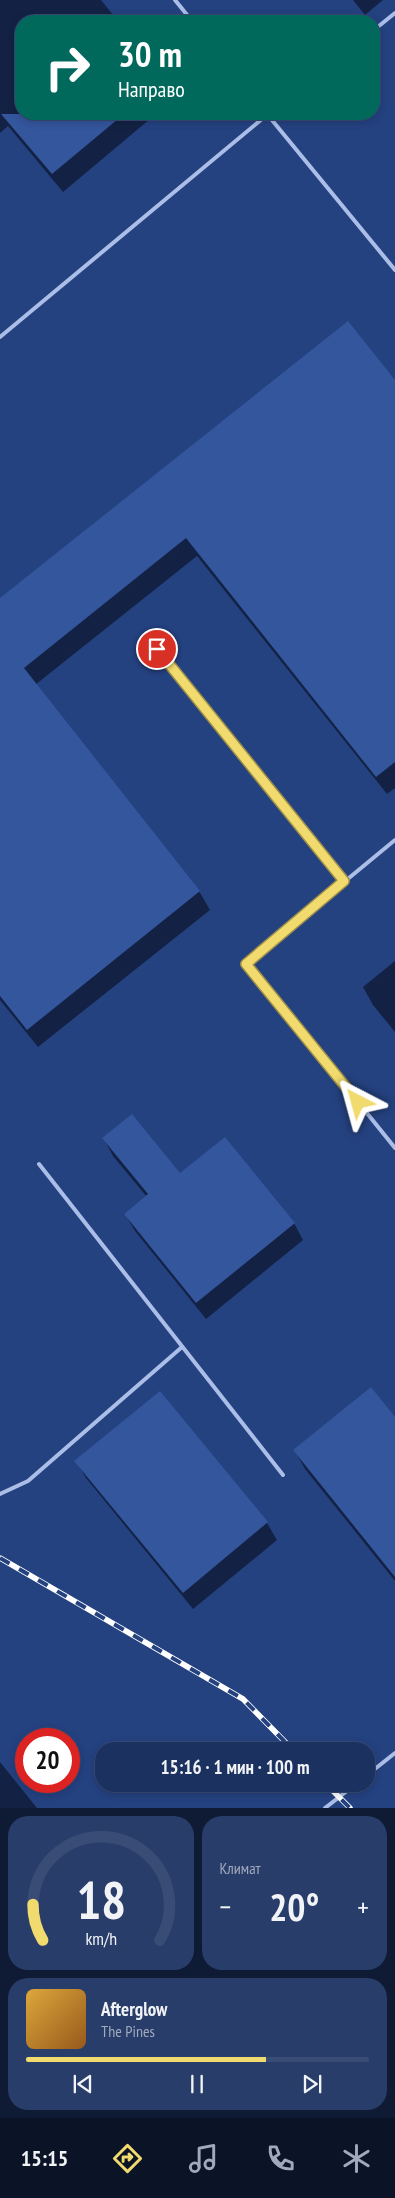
<!DOCTYPE html>
<html lang="ru">
<head>
<meta charset="utf-8">
<style>
  :root { --surface:#1b3160; --page:#283d69; --text:#f1f3f6; --muted:#a0a9bd; --line:#394c75; --accent:#f1db6e }
  body { margin:0; font-family:"PT Sans Narrow",sans-serif; background:var(--page); color:var(--text); height:100vh; display:flex; flex-direction:column; font-size:19px; white-space:nowrap }
  * { box-sizing:border-box; margin:0 }
  p { font-size:16px; color:var(--muted) }
  .icon { flex:none; width:28px; height:28px; fill:none; stroke:currentColor; stroke-width:2; stroke-linecap:round; stroke-linejoin:round }
  .map { position:relative; height:1808px; overflow:hidden }
  .details { display:flex; flex-direction:column; gap:8px; padding:8px; background:#0f1b35; flex:1 }
  .details>* { flex:none }
  .hud { position:absolute; left:15px; top:15px; width:365px; height:105px; border-radius:20px; box-shadow:0 2px 8px #0003,0 0 0 1px var(--line); background:#00695c; color:#fff; overflow:hidden }
  .speed { position:absolute; left:15px; top:1728px; display:flex; gap:10px; font-size:25px; font-weight:700; text-align:center }
  .speed>* { display:grid; place-content:center; width:65px; height:65px; border-radius:50%; background:var(--surface); box-shadow:0 2px 8px #0003,0 0 0 1px var(--line); line-height:1 }
  .speed .limit { border:8px solid #d22; background:#fff; color:#111 }
  .pin { position:absolute; display:grid; place-items:center; width:42px; height:42px; color:#fff; margin:-21px; border:2px solid #fff; border-radius:50%; box-shadow:0 1px 5px #0007 }
  .me { position:absolute; width:55px; margin:-28px; rotate:321deg; stroke-linejoin:round; filter:drop-shadow(0 0 4px #0008) }
  .turn { display:flex; align-items:center; gap:18px; height:105px; padding:0 20px; font-size:22px }
  .turn .icon { width:65px; height:65px; stroke-width:2.5 }
  .turn b { display:block; font-size:35px; line-height:42px }
  .big { font-size:38px; font-weight:800; line-height:1.1 }
  .details .card { flex:1; display:flex; flex-direction:column; justify-content:center; gap:8px; min-width:0; padding:0 18px; border-radius:20px; background:var(--page) }
  .details .dial { align-items:center; gap:0 }
  .dial svg { height:130px; overflow:visible; fill:none; stroke:var(--line); stroke-width:7; stroke-linecap:round; text-anchor:middle }
  .dial text { fill:var(--text); stroke:none }
  .song { display:flex; align-items:center; gap:15px }
  .cover { width:60px; height:60px; border-radius:8px; background:linear-gradient(135deg,hsl(40 70% 55%),hsl(30 70% 35%)) }
  .played { height:5px; border-radius:2px; background:linear-gradient(90deg,var(--accent) 70%,var(--line) 70%) }
  .keys { display:flex; justify-content:space-around; direction:ltr }
  .heat { display:flex; justify-content:space-between; align-items:center; font-size:28px; direction:ltr }
  .details .tiles { flex:1; display:grid; gap:8px; grid-template-columns:1fr 1fr }
  .card:last-child { grid-column:span 2 }
  .trip { position:absolute; left:95px; top:1742px; width:280px; height:50px; border-radius:20px; background:var(--surface); box-shadow:0 2px 8px #0003,0 0 0 1px var(--line); font-weight:800; line-height:50px; text-align:center }
  .dock { display:flex; height:80px; justify-content:space-around; align-items:center; background:#0b1426; color:var(--muted) }
  .dock .icon { width:35px; height:35px }
  .dock .on { color:var(--accent) }
  .dock b { font-size:22px; color:var(--text) }
  .map>svg:first-child { display:block }
</style>
</head>
<body>
<div class="map">
<svg width="395" height="1808" viewBox="0 0 395 1808">
  <rect width="100%" height="100%" fill="#244180"/>
  <g fill="#0007">
    <polygon points="0,0 101,0 118,21 21,21 21,114 156,114 63,192 8,126 0,133"/>
    <polygon points="353,0 383,0 365,15"/>
    <polygon points="395,382 395,788 387,794 197,556 35,685 199,891 210,910 38,1047 0,1000 0,600"/>
    <polygon points="395,961 395,1032 373,1005 363,987"/>
    <polygon points="104,1139 180,1175 294,1223 303,1240 206,1319 135,1231 125,1214 147,1197 113,1156"/>
    <polygon points="159,1393 267,1523 277,1540 193,1609 86,1478 76,1461"/>
    <polygon points="395,1419 395,1581 305,1469 295,1451"/>
    <polygon points="0,1762 37,1808 0,1808"/>
  </g>
  <g fill="#34569d">
    <polygon points="1,114 124,114 52,174"/>
    <polygon points="348,321 395,380 395,762 376,777 186,538 24,668 200,891 27,1030 0,996 0,598"/>
    <polygon points="132,1114 180,1173 225,1137 295,1223 196,1303 124,1214 148,1194 102,1138"/>
    <polygon points="371,1387 395,1417 395,1577 293,1450"/>
    <polygon points="160,1391 268,1522 183,1593 74,1461"/>
  </g>
  <g fill="none" stroke-linecap="round" stroke-linejoin="round">
    <g stroke="#aabee7" stroke-width="4">
      <polyline points="175,0 192,21"/>
      <polyline points="374,30 395,13"/>
      <polyline points="267,114 395,270"/>
      <polyline points="0,337 268,114"/>
      <polyline points="157,649 344,881"/>
      <polyline points="395,840 246,963 395,1148"/>
      <polyline points="39,1164 283,1475"/>
      <polyline points="0,1494 28,1481 182,1347"/>
      <polyline points="366,1776 395,1753"/>
      <polyline points="325,1808 356,1784"/>
    </g>
    <g stroke="#fff" stroke-width="5.5">
      <g id="rail">
        <polyline points="0,1558 243,1699 294,1751"/>
        <polyline points="326,1784 350,1808"/>
      </g>
    </g>
    <use href="#rail" stroke="#244180" stroke-width="4" stroke-dasharray="11" stroke-linecap="butt"/>
  </g>
  <g fill="none" stroke-linecap="round" stroke-linejoin="round">
    <g stroke="#9d8e48" stroke-width="12">
      <polyline id="route" points="157,649 344,881 246,964 358,1102"/>
    </g>
    <use href="#route" stroke="#f1db6e" stroke-width="9"/>
  </g>
</svg>
<div class="speed"><div class="limit">20</div></div>
<div class="pin" style="left:157px;top:649px;background:#d93025"><svg class="icon" aria-label="arrive" viewBox="0 0 24 24"><path d="M6 21V4h12l-3 4 3 4H6"/></svg></div>
<svg class="me" style="left:358px;top:1102px" viewBox="-20 -20 40 40"><path d="M0-17L14 15 0 8-14 15z" fill="#f1db6e" stroke="#fff" stroke-width="4"/></svg>
<div class="trip">15:16 · 1 мин · 100 m</div>
<div class="hud">
<div class="turn"><svg class="icon" aria-label="right" viewBox="0 0 24 24"><path d="M7 20v-9h11M14 6l5 5-5 5"/></svg><div><b>30 m</b>Направо</div></div>
</div>
</div>
<section class="details">
<div class="tiles">
<div class="card dial"><svg viewBox="0 0 100 80">
<path d="M14 69A42 42 0 1 1 86 69"/>
<path d="M14 69A42 42 0 0 1 8 47" stroke="#f1db6e"/>
<text x="50" y="56" font-size="32" font-weight="700">18</text>
<text x="50" y="72" font-size="11">km/h</text>
</svg></div>
<div class="card"><p>Климат</p>
<div class="heat"><a>−</a><b class="big">20°</b><a>+</a></div>
</div>
<div class="card">
<div class="song"><i class="cover"></i><div><b>Afterglow</b><p>The Pines</p></div></div>
<div class="played"></div>
<div class="keys"><svg class="icon" aria-label="previous" viewBox="0 0 24 24"><path d="M18 5L8 12l10 7zM5 5v14"/></svg><svg class="icon" aria-label="pause" viewBox="0 0 24 24"><path d="M8 5v14M16 5v14"/></svg><svg class="icon" aria-label="next" viewBox="0 0 24 24"><path d="M6 5l10 7-10 7zM19 5v14"/></svg></div>
</div>
</div>
</section>
<nav class="dock">
<b>15:15</b>
<svg class="icon on" aria-label="directions" viewBox="0 0 24 24"><path d="M12 3l9 9-9 9-9-9zM9 14v-3h6M13 9l2 2-2 2"/></svg>
<svg class="icon" aria-label="music" viewBox="0 0 24 24"><path d="M9 18V5l10-2v13"/><circle cx="6" cy="18" r="3"/><circle cx="16" cy="16" r="3"/></svg>
<svg class="icon" aria-label="phone" viewBox="0 0 24 24"><path d="M5 4h4l2 5-3 2q2 4 5 5l2-3 5 2v4C11 20 4 13 5 4z"/></svg>
<svg class="icon" aria-label="climate" viewBox="0 0 24 24"><path d="M12 3v18M4 7l16 10M4 17L20 7"/></svg>
</nav>
</body>
</html>
